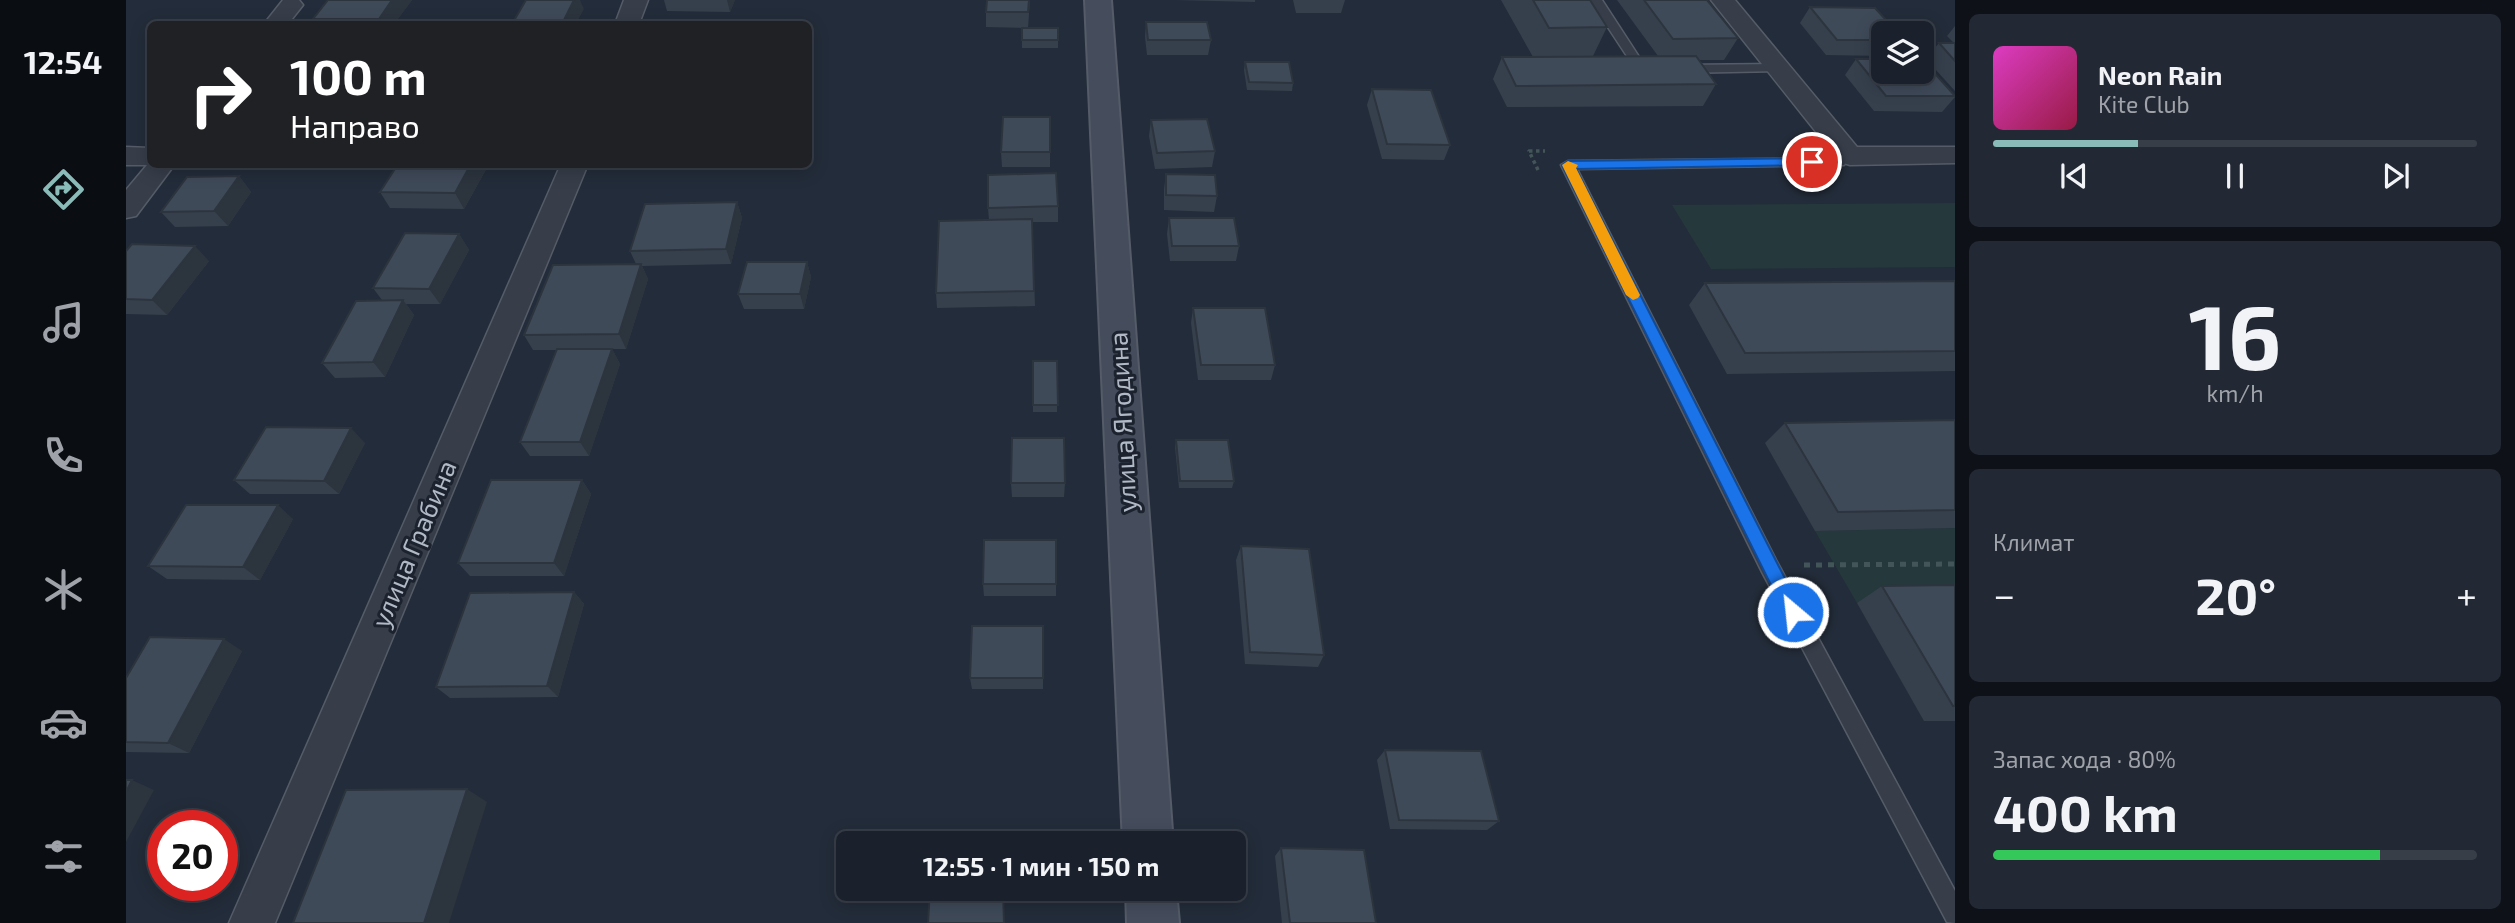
<!DOCTYPE html>
<html lang="ru">
<head>
<meta charset="utf-8">
<style>
  :root { --surface:#1a212c; --page:#232934; --text:#f1f3f6; --muted:#9fa3a9; --line:#383e48; --accent:#8bbbb9 }
  body { margin:0; font-family:"Exo 2",sans-serif; background:var(--page); color:var(--text); height:100vh; display:flex; flex-direction:column; font-size:26px; white-space:nowrap }
  * { box-sizing:border-box; margin:0 }
  p { font-size:23px; color:var(--muted) }
  .icon { flex:none; width:38px; height:38px; fill:none; stroke:currentColor; stroke-width:2; stroke-linecap:round; stroke-linejoin:round }
  .map { position:relative; flex:1; overflow:hidden }
  .panel { display:flex; flex-direction:column; gap:14px; padding:14px; background:#0e1218; width:560px }
  .panel>* { flex:none }
  .hud { position:absolute; left:21px; top:21px; width:665px; height:147px; border-radius:10px; box-shadow:0 4px 18px #0003,0 0 0 2px var(--line); background:#202124; color:#fff; overflow:hidden }
  .tools { position:absolute; left:1745px; top:21px; display:grid; gap:14px }
  .tools a { display:grid; place-items:center; width:63px; height:63px; border-radius:10px; background:var(--surface); box-shadow:0 4px 18px #0003,0 0 0 2px var(--line); font-size:35px }
  .speed { position:absolute; left:21px; top:810px; display:flex; gap:14px; font-size:35px; font-weight:700; text-align:center }
  .speed>* { display:grid; place-content:center; width:91px; height:91px; border-radius:50%; background:var(--surface); box-shadow:0 4px 18px #0003,0 0 0 2px var(--line); line-height:1 }
  .speed .limit { border:10px solid #d22; background:#fff; color:#111 }
  .pin { position:absolute; display:grid; place-items:center; width:60px; height:60px; color:#fff; margin:-30px; border:4px solid #fff; border-radius:50%; box-shadow:0 2px 7px #0007 }
  .me { position:absolute; width:77px; margin:-38px; rotate:332deg; stroke-linejoin:round; filter:drop-shadow(0 0 5px #0008) }
  .turn { display:flex; align-items:center; gap:24px; height:147px; padding:0 28px; font-size:32px }
  .turn .icon { width:91px; height:91px; stroke-width:2.5 }
  .turn b { display:block; font-size:49px; line-height:60px }
  .big { font-size:52px; font-weight:700; line-height:1.1 }
  .panel .widget { flex:1; display:flex; flex-direction:column; justify-content:center; gap:10px; min-width:0; padding:0 24px; border-radius:10px; background:var(--page) }
  .panel .dial { align-items:center; gap:0 }
  .dial b { font-size:91px; line-height:1 }
  .song { display:flex; align-items:center; gap:21px }
  .cover { width:84px; height:84px; border-radius:10px; background:linear-gradient(135deg,hsl(310 70% 55%),hsl(340 70% 35%)) }
  .played { height:7px; border-radius:4px; background:linear-gradient(90deg,var(--accent) 30%,var(--line) 30%) }
  .keys { display:flex; justify-content:space-around; direction:ltr }
  .heat { display:flex; justify-content:space-between; align-items:center; font-size:38px; direction:ltr }
  .charge { height:10px; border-radius:5px; background:linear-gradient(90deg,#34c759 80%,var(--line) 0) }
  .trip { position:absolute; left:710px; top:831px; width:410px; height:70px; border-radius:10px; background:var(--surface); box-shadow:0 4px 18px #0003,0 0 0 2px var(--line); font-weight:700; line-height:70px; text-align:center }
  main { display:flex; flex:1; min-height:0 }
  .dock { display:flex; flex-direction:column; width:126px; justify-content:space-around; align-items:center; background:#0a0d12; color:var(--muted) }
  .dock .icon { width:49px; height:49px }
  .dock .active { color:var(--accent) }
  .dock b { font-size:32px; color:var(--text) }
  .map>svg:first-child { display:block }
</style>
</head>
<body>
<main>
<nav class="dock">
<b>12:54</b>
<svg class="icon active" aria-label="directions" viewBox="0 0 24 24"><path d="M12 3l9 9-9 9-9-9zM9 14v-3h6M13 9l2 2-2 2"/></svg>
<svg class="icon" aria-label="music" viewBox="0 0 24 24"><path d="M9 18V5l10-2v13"/><circle cx="6" cy="18" r="3"/><circle cx="16" cy="16" r="3"/></svg>
<svg class="icon" aria-label="phone" viewBox="0 0 24 24"><path d="M5 4h4l2 5-3 2q2 4 5 5l2-3 5 2v4C11 20 4 13 5 4z"/></svg>
<svg class="icon" aria-label="climate" viewBox="0 0 24 24"><path d="M12 3v18M4 7l16 10M4 17L20 7"/></svg>
<svg class="icon" aria-label="car" viewBox="0 0 24 24"><path d="M5 17H2v-5l4-1 3-4h7l3 4 3 1v5h-3M9 17h6M6 11h13"/><circle cx="7" cy="17" r="2"/><circle cx="17" cy="17" r="2"/></svg>
<svg class="icon" aria-label="filters" viewBox="0 0 24 24"><path d="M4 7h16M4 17h16"/><circle cx="9" cy="7" r="2"/><circle cx="15" cy="17" r="2"/></svg>
</nav>
<div class="map">
<svg width="1829" height="923" viewBox="0 0 1829 923">
  <rect width="100%" height="100%" fill="#232c3a"/>
  <g fill="#25383b">
    <polygon points="1829,203 1829,267 1585,269 1546,205"/>
    <polygon points="1829,528 1829,602 1731,603 1689,531"/>
  </g>
  <g fill="none" stroke-linecap="round" stroke-linejoin="round">
    <g stroke="#555c68" stroke-width="3">
      <g id="lane">
        <polygon points="1464,0 1476,0 1519,66 1528,66 1528,72 1512,73"/>
        <polygon points="1652,64 1658,68 1656,71 1555,73 1549,69 1555,65"/>
        <polygon points="1713,158 1720,162 1718,165 1451,169 1650,560 1829,891 1829,923 1821,922 1636,572 1435,165 1442,161"/>
      </g>
    </g>
    <g stroke="#555c68" stroke-width="3">
      <g id="street">
        <polygon points="157,0 173,0 177,5 162,24 138,24"/>
        <polygon points="498,0 522,0 513,24 489,24"/>
        <polygon points="1585,0 1609,0 1731,147 1829,147 1829,163 1724,165 1714,162"/>
        <polygon points="0,147 24,148 24,164 49,164 10,216 0,218 0,190 21,165 0,165"/>
        <polygon points="435,164 462,164 149,923 103,923"/>
      </g>
    </g>
    <g stroke="#555c68" stroke-width="4">
      <g id="secondary">
        <polygon points="959,0 985,0 1047,844 997,844"/>
        <polygon points="1000,889 1050,889 1053,923 1001,923"/>
      </g>
    </g>
    <polyline stroke="#435558" stroke-width="3.5" stroke-dasharray="3.5 3.5" stroke-linecap="butt" points="1412,170 1403,151 1419,151"/>
    <polyline stroke="#435558" stroke-width="5" stroke-dasharray="6 6" stroke-linecap="butt" points="1678,565 1829,564"/>
    <use href="#lane" fill="#373e4a" fill-rule="evenodd"/>
    <use href="#street" fill="#373e4a" fill-rule="evenodd"/>
    <use href="#secondary" fill="#454d5d" fill-rule="evenodd"/>
  </g>
  <g fill="#36404d">
    <polygon points="286,0 268,24 191,24 187,19"/>
    <polygon points="538,0 609,0 604,12 541,11"/>
    <polygon points="904,0 902,28 860,27 860,12"/>
    <polygon points="1049,0 1129,0 1129,2"/>
    <polygon points="1167,0 1219,0 1215,13 1170,13"/>
    <polygon points="1375,0 1464,0 1481,27 1467,56 1532,56 1491,0 1581,0 1612,38 1598,60 1573,60 1590,84 1577,106 1381,107 1367,79 1376,57 1407,57"/>
    <polygon points="1684,7 1757,33 1757,56 1700,55 1674,23"/>
    <polygon points="1020,22 1085,40 1082,55 1021,55 1019,37"/>
    <polygon points="1829,26 1829,91 1800,59 1813,43 1828,43 1821,36"/>
    <rect x="896" y="28" width="36" height="20"/>
    <polygon points="1730,59 1829,96 1829,97 1816,112 1748,111 1719,75"/>
    <polygon points="1119,62 1167,83 1166,91 1121,90 1118,70"/>
    <polygon points="1246,89 1324,145 1318,160 1256,159 1241,105"/>
    <polygon points="924,117 924,167 876,167 875,152"/>
    <polygon points="1025,120 1089,151 1086,167 1029,169 1023,136"/>
    <polygon points="363,164 338,209 264,208 254,192"/>
    <polygon points="1040,174 1091,196 1088,212 1038,210 1038,189"/>
    <polygon points="113,176 125,192 102,226 49,227 35,212"/>
    <polygon points="611,202 616,218 605,264 516,266 522,279 500,349 486,349 494,364 463,456 404,456 394,442 430,350 407,350 398,335 510,264 504,251"/>
    <polygon points="932,206 932,222 906,222 909,306 811,308 810,293 863,220 862,208"/>
    <polygon points="1043,218 1113,246 1110,261 1044,261 1041,234"/>
    <polygon points="333,234 343,250 314,304 280,304 288,315 259,377 209,378 196,363 256,300 247,288"/>
    <polygon points="0,251 83,261 41,315 0,314"/>
    <polygon points="681,262 685,277 678,309 618,309 612,294"/>
    <polygon points="1829,281 1829,371 1601,374 1563,305 1579,283"/>
    <polygon points="1067,308 1149,365 1145,380 1072,380 1065,323"/>
    <rect x="907" y="361" width="24" height="51"/>
    <polygon points="1829,420 1829,528 1689,531 1639,443 1659,423"/>
    <polygon points="1050,440 1108,481 1106,488 1053,488 1049,447"/>
    <polygon points="239,443 213,494 124,494 108,480"/>
    <polygon points="456,480 465,494 438,576 344,576 332,563"/>
    <polygon points="885,483 939,483 938,497 886,497"/>
    <polygon points="167,519 134,580 41,579 22,566"/>
    <polygon points="1115,546 1198,655 1192,667 1119,664 1110,560"/>
    <polygon points="857,584 930,584 930,596 858,596"/>
    <polygon points="1829,585 1829,721 1798,721 1731,603 1756,586"/>
    <polygon points="448,592 458,604 432,697 324,698 310,687"/>
    <polygon points="917,626 917,689 846,689 844,678"/>
    <polygon points="116,651 63,753 0,752 0,678"/>
    <polygon points="1259,750 1373,821 1361,830 1264,829 1251,760"/>
    <polygon points="1155,848 1250,923 1156,923 1149,856"/>
  </g>
  <g fill="#2c343e">
    <polygon points="266,0 286,0 268,24 256,24 253,19"/>
    <polygon points="448,0 454,0 458,9 450,24 436,24"/>
    <polygon points="601,0 609,0 604,12"/>
    <polygon points="345,164 363,164 338,209 329,193"/>
    <polygon points="113,176 125,192 102,226 88,211"/>
    <polygon points="611,202 616,218 605,264 600,249"/>
    <polygon points="333,234 343,250 314,304 303,289"/>
    <polygon points="69,246 83,261 41,315 26,300"/>
    <polygon points="681,262 685,277 678,309 674,294"/>
    <polygon points="515,264 522,279 500,349 493,334"/>
    <polygon points="277,300 288,315 259,377 247,362"/>
    <polygon points="486,349 494,364 463,456 454,442"/>
    <polygon points="225,428 239,443 213,494 198,481"/>
    <polygon points="456,480 465,494 438,576 428,563"/>
    <polygon points="152,505 167,519 134,580 117,567"/>
    <polygon points="448,592 458,604 432,697 421,686"/>
    <polygon points="98,639 116,651 63,753 42,743"/>
    <polygon points="6,780 28,790 0,842 0,792"/>
    <polygon points="341,789 361,802 323,923 298,923"/>
  </g>
  <g fill="#3f4a59" stroke="#2c343e" stroke-width="2">
    <polygon points="202,0 266,0 253,19 187,19"/>
    <polygon points="400,0 448,0 436,24 386,24"/>
    <polygon points="861,0 903,0 902,12 860,12"/>
    <polygon points="1407,0 1464,0 1481,27 1423,28"/>
    <polygon points="1518,0 1581,0 1612,38 1547,39"/>
    <polygon points="1684,7 1749,8 1772,33 1757,33 1757,40 1711,40"/>
    <polygon points="1020,22 1081,22 1085,40 1022,40"/>
    <rect x="896" y="28" width="36" height="12"/>
    <polygon points="1813,43 1829,43 1829,61"/>
    <polygon points="1570,56 1590,84 1390,86 1376,57"/>
    <polygon points="1730,59 1757,59 1757,72 1796,72 1796,59 1829,96 1760,96"/>
    <polygon points="1119,62 1163,62 1167,83 1123,82"/>
    <polygon points="1246,89 1305,90 1324,145 1261,144"/>
    <polygon points="877,117 924,117 924,152 875,152"/>
    <polygon points="1081,119 1089,151 1031,153 1025,120"/>
    <polygon points="272,164 345,164 329,193 254,192"/>
    <polygon points="930,173 932,206 862,208 862,175"/>
    <polygon points="1040,174 1089,175 1091,196 1040,195"/>
    <polygon points="113,176 88,211 35,212 61,177"/>
    <polygon points="611,202 600,249 504,251 519,204"/>
    <polygon points="1043,218 1108,218 1113,246 1046,246"/>
    <polygon points="906,219 908,291 810,293 813,221"/>
    <polygon points="279,233 333,234 303,289 247,288"/>
    <polygon points="6,244 69,246 26,300 0,299 0,251"/>
    <polygon points="621,262 681,262 674,294 612,294"/>
    <polygon points="515,264 493,334 398,335 427,265"/>
    <polygon points="1829,281 1829,351 1619,353 1579,283"/>
    <polygon points="277,300 247,362 196,363 230,301"/>
    <polygon points="1067,308 1139,308 1149,365 1075,365"/>
    <polygon points="431,349 486,349 454,442 394,442"/>
    <polygon points="907,361 931,361 932,405 907,405"/>
    <polygon points="1829,420 1829,510 1712,512 1659,423"/>
    <polygon points="140,427 225,428 198,481 108,480"/>
    <polygon points="886,438 938,438 939,483 885,483"/>
    <polygon points="1050,440 1102,440 1108,481 1054,481"/>
    <polygon points="365,480 456,480 428,563 332,563"/>
    <polygon points="60,505 152,505 117,567 22,566"/>
    <polygon points="858,540 930,540 930,584 857,584"/>
    <polygon points="1115,546 1183,549 1198,655 1124,652"/>
    <polygon points="1829,585 1829,706 1827,706 1756,586"/>
    <polygon points="448,592 421,686 310,687 344,593"/>
    <polygon points="846,626 917,626 917,678 844,678"/>
    <polygon points="24,637 98,639 42,743 0,742 0,678"/>
    <polygon points="1259,750 1355,751 1373,821 1273,820"/>
    <polygon points="0,780 6,780 0,792"/>
    <polygon points="341,789 298,923 167,923 220,790"/>
    <polygon points="1155,848 1238,850 1250,923 1164,923"/>
    <polygon points="804,889 877,889 878,923 802,923"/>
  </g>
  <polygon fill="#1a73e8" stroke="#114b97" stroke-width="2" points="1686,158 1693,162 1691,165 1450,169 1673,606 1676,612 1673,617 1667,620 1661,617 1436,165 1442,161"/>
  <polygon fill="#f59e0b" points="1442,161 1452,165 1450,168 1514,295 1512,298 1507,300 1500,295 1436,165"/>
  <g text-anchor="middle" stroke-width="6" stroke-linejoin="round" paint-order="stroke">
    <g font-size="26" fill="#b2b9c6" stroke="#1c232f">
      <text transform="translate(997 422) rotate(-93)" y="9">улица Ягодина</text>
      <text transform="translate(288 544) rotate(-67)" y="9">улица Грабина</text>
    </g>
  </g>
</svg>
<div class="tools">
<a><svg class="icon" aria-label="layers" viewBox="0 0 24 24"><path d="M12 4l9 5-9 5-9-5zM3 14l9 5 9-5"/></svg></a>
</div>
<div class="speed"><div class="limit">20</div></div>
<div class="pin" style="left:1686px;top:162px;background:#d93025"><svg class="icon" aria-label="arrive" viewBox="0 0 24 24"><path d="M6 21V4h12l-3 4 3 4H6"/></svg></div>
<svg class="me" style="left:1667px;top:612px" viewBox="-20 -20 40 40"><circle r="17" fill="#1a73e8" stroke="#fff" stroke-width="3"/><path d="M0-11L8 9 0 5-8 9z" fill="#fff"/></svg>
<div class="trip">12:55 · 1 мин · 150 m</div>
<div class="hud">
<div class="turn"><svg class="icon" aria-label="right" viewBox="0 0 24 24"><path d="M7 20v-9h11M14 6l5 5-5 5"/></svg><div><b>100 m</b>Направо</div></div>
</div>
</div>
<section class="panel">
<div class="widget">
<div class="song"><i class="cover"></i><div><b>Neon Rain</b><p>Kite Club</p></div></div>
<div class="played"></div>
<div class="keys"><svg class="icon" aria-label="previous" viewBox="0 0 24 24"><path d="M18 5L8 12l10 7zM5 5v14"/></svg><svg class="icon" aria-label="pause" viewBox="0 0 24 24"><path d="M8 5v14M16 5v14"/></svg><svg class="icon" aria-label="next" viewBox="0 0 24 24"><path d="M6 5l10 7-10 7zM19 5v14"/></svg></div>
</div>
<div class="widget dial"><b>16</b><p>km/h</p></div>
<div class="widget"><p>Климат</p>
<div class="heat"><a>−</a><b class="big">20°</b><a>+</a></div>
</div>
<div class="widget"><p>Запас хода · 80%</p><b class="big">400 km</b><div class="charge"></div></div>
</section>
</main>
</body>
</html>
